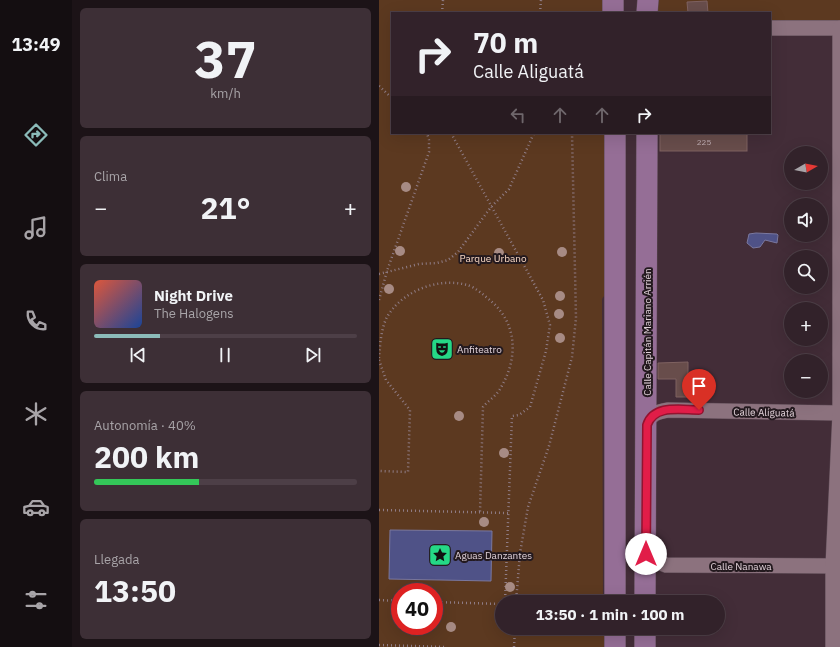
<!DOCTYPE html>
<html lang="es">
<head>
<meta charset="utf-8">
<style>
  :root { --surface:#32222a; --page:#3d2f36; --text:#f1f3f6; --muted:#a8a4a8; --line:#4d3f47; --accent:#8bbbb9 }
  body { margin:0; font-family:"IBM Plex Sans",sans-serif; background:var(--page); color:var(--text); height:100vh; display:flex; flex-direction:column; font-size:15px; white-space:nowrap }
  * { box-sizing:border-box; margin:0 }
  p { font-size:13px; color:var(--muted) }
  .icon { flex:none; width:22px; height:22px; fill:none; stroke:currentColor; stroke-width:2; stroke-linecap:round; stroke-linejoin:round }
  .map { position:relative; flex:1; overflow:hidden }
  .side { display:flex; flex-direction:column; gap:8px; padding:8px; background:#1c1317; width:307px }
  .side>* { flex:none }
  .top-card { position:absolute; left:12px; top:12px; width:380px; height:122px; border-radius:0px; box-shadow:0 4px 16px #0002,0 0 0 1px var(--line); background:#32222a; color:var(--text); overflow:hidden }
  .needle { width:26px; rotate:81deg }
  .tools { position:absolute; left:405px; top:146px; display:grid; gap:8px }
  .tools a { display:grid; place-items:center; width:44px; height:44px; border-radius:50%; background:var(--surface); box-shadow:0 4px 16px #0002,0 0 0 1px var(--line); font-size:20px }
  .speed { position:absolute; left:12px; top:583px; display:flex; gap:8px; font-size:20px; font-weight:700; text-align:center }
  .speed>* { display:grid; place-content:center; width:52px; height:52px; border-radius:50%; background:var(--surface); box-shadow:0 4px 16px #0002,0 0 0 1px var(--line); line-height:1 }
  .speed .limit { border:6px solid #d22; background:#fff; color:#111 }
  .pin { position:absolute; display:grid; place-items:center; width:34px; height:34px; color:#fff; margin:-41px -17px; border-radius:50% 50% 50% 0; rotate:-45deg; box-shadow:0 0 4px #0007 }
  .pin .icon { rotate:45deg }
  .me { position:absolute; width:44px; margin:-22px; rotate:0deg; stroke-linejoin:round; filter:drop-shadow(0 0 3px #0008) }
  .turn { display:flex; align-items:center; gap:14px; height:84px; padding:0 16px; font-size:18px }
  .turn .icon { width:52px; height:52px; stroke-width:2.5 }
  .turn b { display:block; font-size:28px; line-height:34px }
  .lanes { display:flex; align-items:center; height:38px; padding:0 16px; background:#0003; justify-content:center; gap:20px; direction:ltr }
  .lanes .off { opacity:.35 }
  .big { font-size:30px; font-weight:800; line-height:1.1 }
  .side .widget { flex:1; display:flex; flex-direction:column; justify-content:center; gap:6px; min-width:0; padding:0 14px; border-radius:6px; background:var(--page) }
  .side .dial { align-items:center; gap:0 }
  .dial b { font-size:52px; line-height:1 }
  .song { display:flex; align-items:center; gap:12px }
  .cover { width:48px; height:48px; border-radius:6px; background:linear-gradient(135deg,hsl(10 70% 55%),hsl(220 70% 35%)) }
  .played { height:4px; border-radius:2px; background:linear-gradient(90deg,var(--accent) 25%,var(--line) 25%) }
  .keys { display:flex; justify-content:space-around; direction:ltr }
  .heat { display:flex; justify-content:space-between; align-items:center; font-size:22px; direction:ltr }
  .charge { height:6px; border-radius:3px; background:linear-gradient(90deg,#34c759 40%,var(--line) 0) }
  .trip { position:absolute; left:116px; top:595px; width:230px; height:40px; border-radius:20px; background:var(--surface); box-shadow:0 4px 16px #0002,0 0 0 1px var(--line); font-weight:800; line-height:40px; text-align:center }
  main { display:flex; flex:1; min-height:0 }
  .dock { display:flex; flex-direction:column; width:72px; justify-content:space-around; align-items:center; background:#140e11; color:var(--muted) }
  .dock .icon { width:28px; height:28px }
  .dock .current { color:var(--accent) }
  .dock b { font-size:18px; color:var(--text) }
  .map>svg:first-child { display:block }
</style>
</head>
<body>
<main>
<nav class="dock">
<b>13:49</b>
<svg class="icon current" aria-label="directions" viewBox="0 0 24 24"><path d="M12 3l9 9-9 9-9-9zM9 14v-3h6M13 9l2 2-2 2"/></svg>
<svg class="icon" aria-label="music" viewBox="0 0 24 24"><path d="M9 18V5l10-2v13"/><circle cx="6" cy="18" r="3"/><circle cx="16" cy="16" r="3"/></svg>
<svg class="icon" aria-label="phone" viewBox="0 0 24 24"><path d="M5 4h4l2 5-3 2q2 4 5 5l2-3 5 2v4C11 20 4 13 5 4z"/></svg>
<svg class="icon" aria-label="climate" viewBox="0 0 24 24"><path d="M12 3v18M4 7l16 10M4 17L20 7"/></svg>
<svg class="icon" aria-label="car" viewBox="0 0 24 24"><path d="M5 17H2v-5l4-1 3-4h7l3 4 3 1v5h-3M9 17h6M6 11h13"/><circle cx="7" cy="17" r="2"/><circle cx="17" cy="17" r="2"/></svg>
<svg class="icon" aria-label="filters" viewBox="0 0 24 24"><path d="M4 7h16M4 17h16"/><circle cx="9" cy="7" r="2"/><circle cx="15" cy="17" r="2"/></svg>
</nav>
<section class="side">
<div class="widget dial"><b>37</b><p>km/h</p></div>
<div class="widget"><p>Clima</p>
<div class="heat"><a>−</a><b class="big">21°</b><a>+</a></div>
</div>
<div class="widget">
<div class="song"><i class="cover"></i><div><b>Night Drive</b><p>The Halogens</p></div></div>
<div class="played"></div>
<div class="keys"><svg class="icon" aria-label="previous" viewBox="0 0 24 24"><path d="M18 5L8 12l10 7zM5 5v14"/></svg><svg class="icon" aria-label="pause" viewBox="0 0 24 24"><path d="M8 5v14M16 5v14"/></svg><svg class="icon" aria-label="next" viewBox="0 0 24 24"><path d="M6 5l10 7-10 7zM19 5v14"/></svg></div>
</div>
<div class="widget"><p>Autonomía · 40%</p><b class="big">200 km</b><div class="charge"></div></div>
<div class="widget"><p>Llegada</p><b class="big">13:50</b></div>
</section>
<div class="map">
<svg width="461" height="647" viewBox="0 0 461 647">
  <rect width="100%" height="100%" fill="#432d38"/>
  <g fill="#5c3920" fill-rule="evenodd">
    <path d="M0 0H228V13H13V133H228L229 290 223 299 224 602H123V628H233V647H0ZM21 592H55V626H21Z"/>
    <polygon points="279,0 461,0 461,23 391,23 391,13 281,13 279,11"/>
  </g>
  <g fill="#4f5287" stroke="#7a789f">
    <polygon points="377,233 398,234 399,235 398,243 386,240 381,247 374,248 368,243 370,234"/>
    <polygon points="11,530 113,531 112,581 10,579"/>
  </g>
  <g fill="#684d4b" stroke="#7f6261">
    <polygon points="328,1 329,13 309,13 308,2"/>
    <rect x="281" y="133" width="87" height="18"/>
    <polygon points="309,362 309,397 297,397 297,379 279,379 279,363"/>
  </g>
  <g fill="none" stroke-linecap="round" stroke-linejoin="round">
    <g stroke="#5c4a54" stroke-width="16">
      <g id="street">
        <polyline points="391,28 461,28"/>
        <path d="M267 425C271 414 278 412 289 410L461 413"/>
        <polyline points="267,554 272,559 287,565 461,566"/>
        <polyline points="454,647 454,566 461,413 461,28"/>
      </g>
    </g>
    <g stroke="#5c4a54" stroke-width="22">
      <g id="secondary">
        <polyline points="234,0 234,13"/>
        <polyline points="268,13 269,0"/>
        <polyline points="236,133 236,602"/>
        <polyline points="266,602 268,133"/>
        <polyline points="236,628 236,647"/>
        <polyline points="266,647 266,628"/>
      </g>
    </g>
    <g stroke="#907d86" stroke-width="2.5" stroke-dasharray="1 3" stroke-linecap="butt">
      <polyline points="63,13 64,0"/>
      <polyline points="161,13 162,0"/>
      <polyline points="0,86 13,98"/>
      <polyline points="72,133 164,300 171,325 167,351 151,407 140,415 133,416 126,602"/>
      <polyline points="0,274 40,264 58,263 69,260 79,252 112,207 130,189 155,133"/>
      <polyline points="0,300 8,271 50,152 50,140 48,133"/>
      <path d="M0 358C1 345 2 329 8 317 23 291 59 277 88 285 96 287 106 296 113 302 139 325 139 360 121 389 117 396 109 401 104 407L101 512"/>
      <polyline points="0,360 7,380 31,410 29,472 0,471"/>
      <polyline points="0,510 129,513"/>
      <polyline points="0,600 21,601"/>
      <polyline points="55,602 123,604"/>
      <polyline points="137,602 141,553 149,507 170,446 193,357 197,318 193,133"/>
      <polyline points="0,645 67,647"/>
      <polyline points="135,647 136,628"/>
    </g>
    <use href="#street" stroke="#8c727e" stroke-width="15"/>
    <use href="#secondary" stroke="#956e96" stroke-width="21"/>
  </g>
  <g fill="#a78b84">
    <circle cx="27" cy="187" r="5"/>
    <circle cx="21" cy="251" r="5"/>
    <circle cx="183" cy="252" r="5"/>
    <circle cx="120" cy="253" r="5"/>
    <circle cx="10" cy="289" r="5"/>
    <circle cx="181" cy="296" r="5"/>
    <circle cx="180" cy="314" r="5"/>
    <circle cx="181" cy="338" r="5"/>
    <circle cx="80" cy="416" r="5"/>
    <circle cx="125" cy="453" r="5"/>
    <circle cx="105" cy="522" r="5"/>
    <circle cx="131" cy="587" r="5"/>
    <circle cx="72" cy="627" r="5"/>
  </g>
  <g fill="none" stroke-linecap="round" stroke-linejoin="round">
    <g stroke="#92132f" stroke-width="10">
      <path id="route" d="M267 554 268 425C275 404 302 410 320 410"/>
    </g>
    <use href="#route" stroke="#e11d48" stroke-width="7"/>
  </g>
  <defs>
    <g id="theatre-square" transform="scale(1.15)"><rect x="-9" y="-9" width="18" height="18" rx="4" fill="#25d886" stroke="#23191e"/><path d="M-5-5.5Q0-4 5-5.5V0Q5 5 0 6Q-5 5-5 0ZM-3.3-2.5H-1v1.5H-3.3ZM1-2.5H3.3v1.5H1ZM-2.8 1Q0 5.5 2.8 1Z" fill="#111"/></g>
    <g id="sight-square" transform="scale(1.15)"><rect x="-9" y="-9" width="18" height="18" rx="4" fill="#25d886" stroke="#23191e"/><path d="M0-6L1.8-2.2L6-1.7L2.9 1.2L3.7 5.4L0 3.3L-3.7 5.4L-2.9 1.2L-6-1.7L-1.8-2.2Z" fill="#111"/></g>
  </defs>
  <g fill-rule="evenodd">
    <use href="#theatre-square" x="63" y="349"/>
    <use href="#sight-square" x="61" y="555"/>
  </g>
  <g text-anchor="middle" stroke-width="4" stroke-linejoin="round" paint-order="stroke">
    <g font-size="8" fill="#c2b0b5">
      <text x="325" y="145">225</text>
    </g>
    <g font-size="10" fill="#f9d8c3" stroke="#23191e">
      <text x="114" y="262">Parque Urbano</text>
    </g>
    <g font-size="10" fill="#e0d1d8" stroke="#23191e">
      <text transform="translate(268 332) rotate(-90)" y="4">Calle Capitán Mariano Arrién</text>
      <text transform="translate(385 412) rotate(1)" y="4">Calle Aliguatá</text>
      <text x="362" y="570">Calle Nanawa</text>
    </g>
    <g font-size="10" fill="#e0d1d8" stroke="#23191e" text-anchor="start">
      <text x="78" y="353">Anfiteatro</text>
      <text x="76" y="559">Aguas Danzantes</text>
    </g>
  </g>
</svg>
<div class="tools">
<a><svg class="needle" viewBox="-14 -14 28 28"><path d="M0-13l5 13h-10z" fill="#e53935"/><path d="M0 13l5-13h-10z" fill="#a8a4a8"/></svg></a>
<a><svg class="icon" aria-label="sound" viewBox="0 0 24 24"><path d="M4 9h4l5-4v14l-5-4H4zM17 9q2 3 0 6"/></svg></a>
<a><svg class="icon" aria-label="search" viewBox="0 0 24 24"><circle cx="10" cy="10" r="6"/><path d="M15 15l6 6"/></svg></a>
<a>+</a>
<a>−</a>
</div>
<div class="speed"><div class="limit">40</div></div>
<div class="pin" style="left:320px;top:410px;background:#d93025"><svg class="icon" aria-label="arrive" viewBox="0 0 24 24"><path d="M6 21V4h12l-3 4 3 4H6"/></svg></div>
<svg class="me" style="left:267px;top:554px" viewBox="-20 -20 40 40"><circle r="19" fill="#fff"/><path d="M0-13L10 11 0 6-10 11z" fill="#e11d48"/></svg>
<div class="trip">13:50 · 1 min · 100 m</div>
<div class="top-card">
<div class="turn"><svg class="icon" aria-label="right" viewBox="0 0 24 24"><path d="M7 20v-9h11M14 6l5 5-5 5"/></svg><div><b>70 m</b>Calle Aliguatá</div></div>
<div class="lanes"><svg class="icon off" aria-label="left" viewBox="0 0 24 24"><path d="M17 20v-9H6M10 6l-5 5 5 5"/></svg><svg class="icon off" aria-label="ahead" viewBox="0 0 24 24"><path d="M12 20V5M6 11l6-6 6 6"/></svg><svg class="icon off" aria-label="ahead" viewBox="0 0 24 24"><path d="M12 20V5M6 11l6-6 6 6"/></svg><svg class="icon" aria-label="right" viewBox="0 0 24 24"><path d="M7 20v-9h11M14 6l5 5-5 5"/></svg></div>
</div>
</div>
</main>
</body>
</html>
